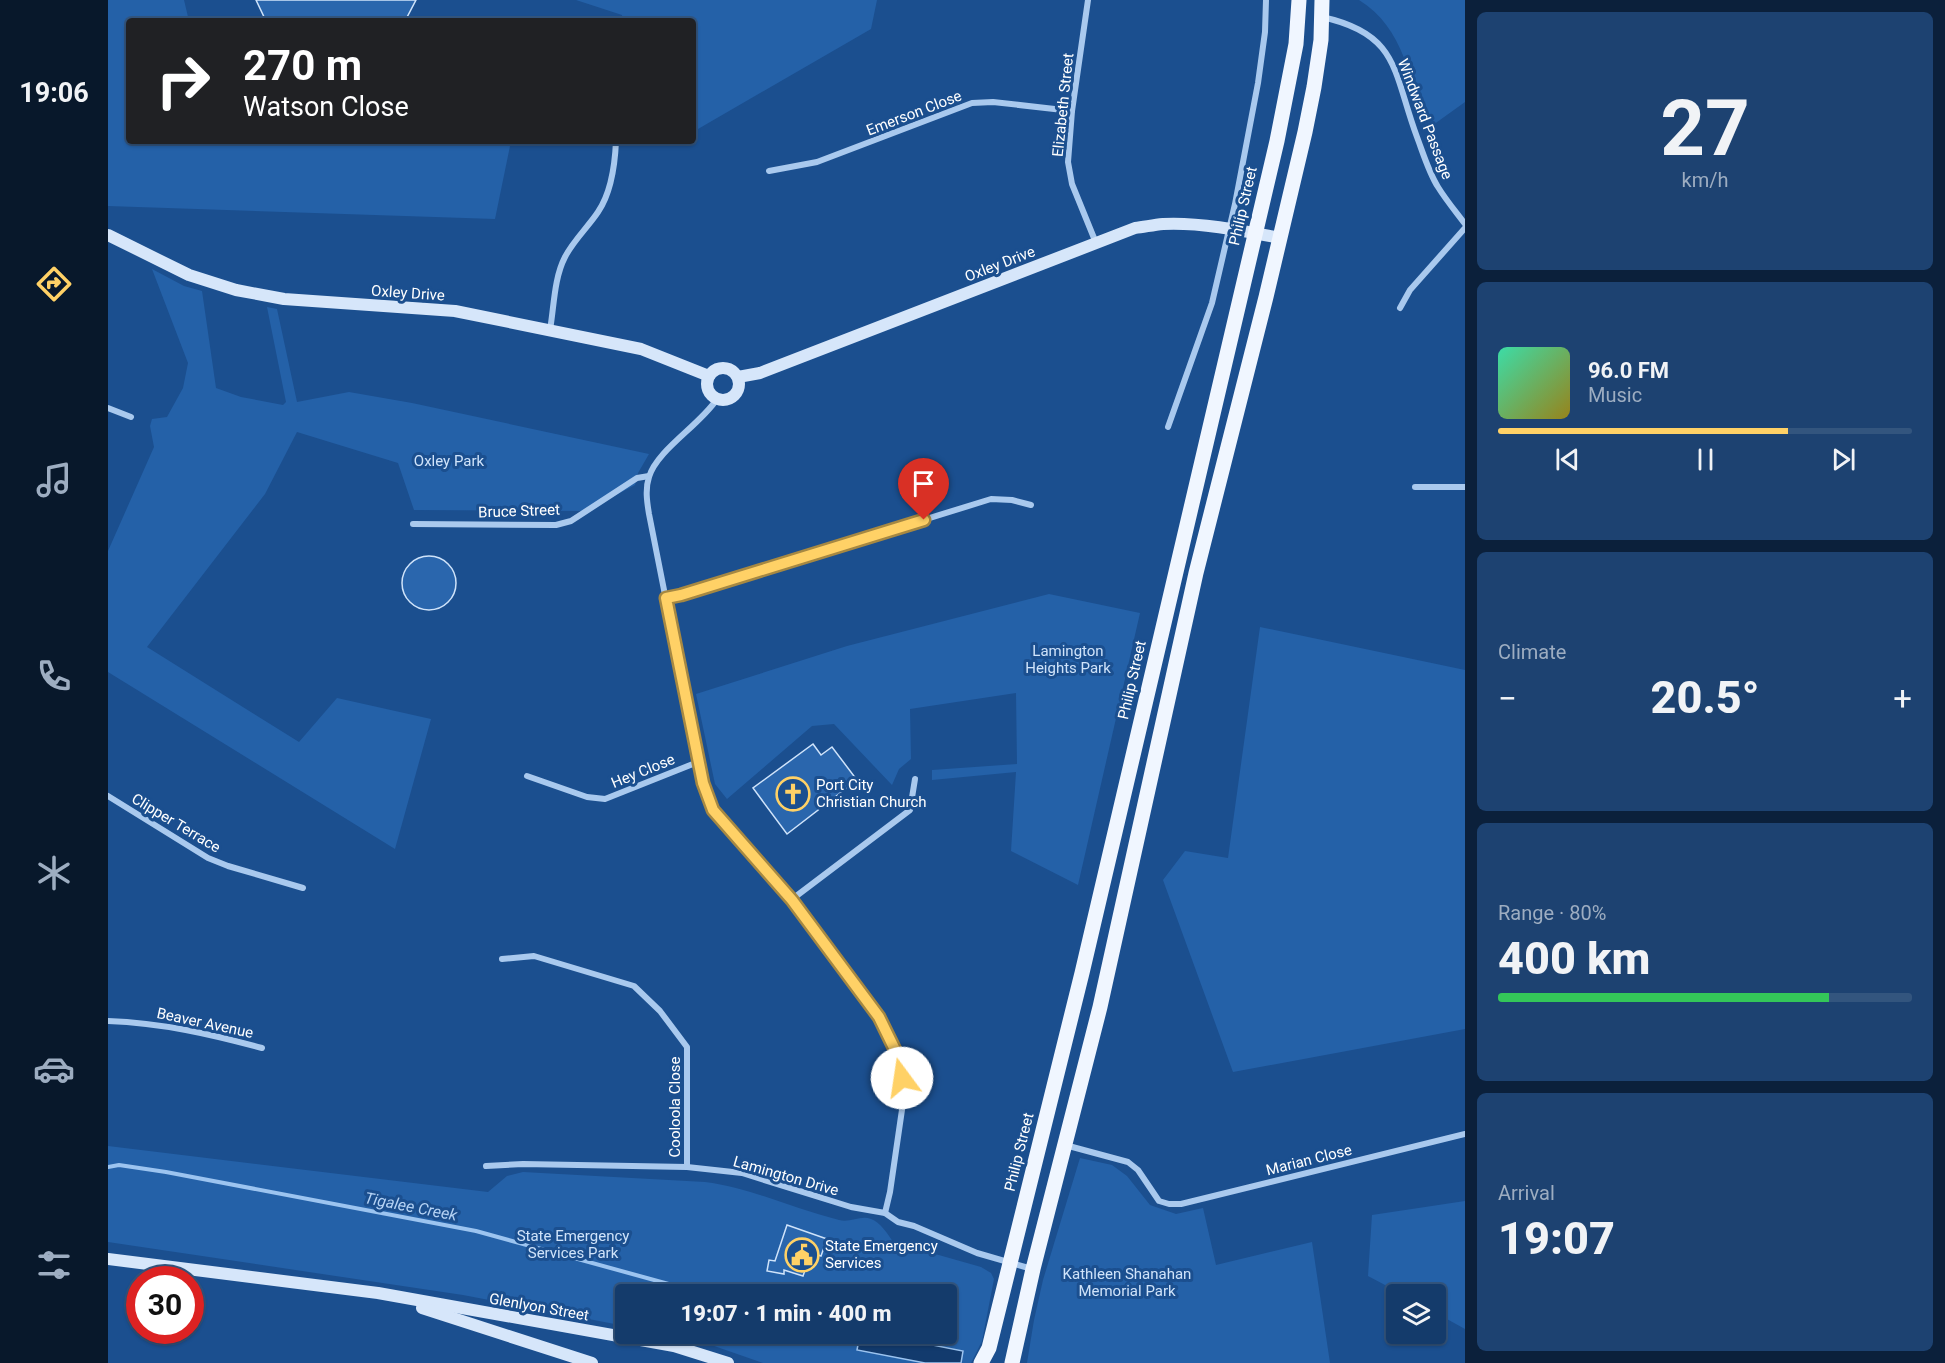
<!DOCTYPE html>
<html lang="en">
<head>
<meta charset="utf-8">
<style>
  :root { --surface:#143b6b; --page:#1d4271; --text:#f1f3f6; --muted:#9dadc1; --line:#33557e; --accent:#ffd166 }
  body { margin:0; font-family:Roboto,sans-serif; background:var(--page); color:var(--text); height:100vh; display:flex; flex-direction:column; font-size:22px; white-space:nowrap }
  * { box-sizing:border-box; margin:0 }
  p { font-size:20px; color:var(--muted) }
  .icon { flex:none; width:33px; height:33px; fill:none; stroke:currentColor; stroke-width:2; stroke-linecap:round; stroke-linejoin:round }
  .map { position:relative; flex:1; overflow:hidden }
  .side { display:flex; flex-direction:column; gap:12px; padding:12px; background:#0b203b; width:480px }
  .side>* { flex:none }
  .banner { position:absolute; left:18px; top:18px; width:570px; height:126px; border-radius:6px; box-shadow:0 2px 4px #0004,0 0 0 2px var(--line); background:#202124; color:#fff; overflow:hidden }
  .controls { position:absolute; left:1278px; top:1284px; display:grid; gap:12px }
  .controls a { display:grid; place-items:center; width:60px; height:60px; border-radius:6px; background:var(--surface); box-shadow:0 2px 4px #0004,0 0 0 2px var(--line); font-size:30px }
  .speed { position:absolute; left:18px; top:1266px; display:flex; gap:12px; font-size:30px; font-weight:700; text-align:center }
  .speed>* { display:grid; place-content:center; width:78px; height:78px; border-radius:50%; background:var(--surface); box-shadow:0 2px 4px #0004,0 0 0 2px var(--line); line-height:1 }
  .speed .limit { border:9px solid #d22; background:#fff; color:#111 }
  .pin { position:absolute; display:grid; place-items:center; width:51px; height:51px; color:#fff; margin:-62px -26px; border-radius:50% 50% 50% 0; rotate:-45deg; box-shadow:0 0 6px #0007 }
  .pin .icon { rotate:45deg }
  .me { position:absolute; width:66px; margin:-33px; rotate:346deg; stroke-linejoin:round; filter:drop-shadow(0 0 4px #0008) }
  .turn { display:flex; align-items:center; gap:21px; height:126px; padding:0 18px; font-size:27px }
  .turn .icon { width:78px; height:78px; stroke-width:2.5 }
  .turn b { display:block; font-size:42px; line-height:51px }
  .big { font-size:45px; font-weight:800; line-height:1.1 }
  .side .tile { flex:1; display:flex; flex-direction:column; justify-content:center; gap:9px; min-width:0; padding:0 21px; border-radius:9px; background:var(--page) }
  .side .dial { align-items:center; gap:0 }
  .dial b { font-size:78px; line-height:1 }
  .song { display:flex; align-items:center; gap:18px }
  .cover { width:72px; height:72px; border-radius:9px; background:linear-gradient(135deg,hsl(160 70% 55%),hsl(50 70% 35%)) }
  .played { height:6px; border-radius:3px; background:linear-gradient(90deg,var(--accent) 70%,var(--line) 70%) }
  .keys { display:flex; justify-content:space-around; direction:ltr }
  .heat { display:flex; justify-content:space-between; align-items:center; font-size:33px; direction:ltr }
  .charge { height:9px; border-radius:4px; background:linear-gradient(90deg,#34c759 80%,var(--line) 0) }
  .trip { position:absolute; left:507px; top:1284px; width:342px; height:60px; border-radius:6px; background:var(--surface); box-shadow:0 2px 4px #0004,0 0 0 2px var(--line); font-weight:800; line-height:60px; text-align:center }
  main { display:flex; flex:1; min-height:0 }
  .tab-bar { display:flex; flex-direction:column; width:108px; justify-content:space-around; align-items:center; background:#08182b; color:var(--muted) }
  .tab-bar .icon { width:42px; height:42px }
  .tab-bar .selected { color:var(--accent) }
  .tab-bar b { font-size:27px; color:var(--text) }
  .map>svg:first-child { display:block }
</style>
</head>
<body>
<main>
<nav class="tab-bar">
<b>19:06</b>
<svg class="icon selected" aria-label="directions" viewBox="0 0 24 24"><path d="M12 3l9 9-9 9-9-9zM9 14v-3h6M13 9l2 2-2 2"/></svg>
<svg class="icon" aria-label="music" viewBox="0 0 24 24"><path d="M9 18V5l10-2v13"/><circle cx="6" cy="18" r="3"/><circle cx="16" cy="16" r="3"/></svg>
<svg class="icon" aria-label="phone" viewBox="0 0 24 24"><path d="M5 4h4l2 5-3 2q2 4 5 5l2-3 5 2v4C11 20 4 13 5 4z"/></svg>
<svg class="icon" aria-label="climate" viewBox="0 0 24 24"><path d="M12 3v18M4 7l16 10M4 17L20 7"/></svg>
<svg class="icon" aria-label="car" viewBox="0 0 24 24"><path d="M5 17H2v-5l4-1 3-4h7l3 4 3 1v5h-3M9 17h6M6 11h13"/><circle cx="7" cy="17" r="2"/><circle cx="17" cy="17" r="2"/></svg>
<svg class="icon" aria-label="filters" viewBox="0 0 24 24"><path d="M4 7h16M4 17h16"/><circle cx="9" cy="7" r="2"/><circle cx="15" cy="17" r="2"/></svg>
</nav>
<div class="map">
<svg width="1357" height="1363" viewBox="0 0 1357 1363">
  <rect width="100%" height="100%" fill="#1b4f8f"/>
  <g fill="#2461a8">
    <polygon points="0,0 76,0 81,21 21,21 21,141 403,141 387,219 0,206"/>
    <polygon points="468,0 769,0 763,29 590,129 585,129 585,21 515,21 514,15"/>
    <path d="M1251 0H1357V102L1318 130C1304 84 1296 27 1251 0Z"/>
    <polygon points="44,269 76,286 94,291 108,388 133,397 175,405 178,402 159,307 169,309 189,402 241,392 304,403 541,454 530,473 527,485 478,511 306,510 290,463 189,432 157,494 39,647 191,742 229,698 323,719 287,849 0,672 0,551 46,447 42,426 44,419 59,417 75,388 80,363"/>
    <polygon points="941,594 1032,613 970,885 903,851 908,772 824,780 824,770 909,764 908,693 802,709 803,759 791,769 784,785 726,724 704,726 619,799 607,784 588,694 739,646"/>
    <polygon points="1152,627 1357,670 1357,1029 1125,1072 1055,880 1077,851 1120,858"/>
    <path d="M0 1146 380 1192 399 1176 415 1172 597 1182C644 1188 686 1209 731 1220 742 1223 753 1215 763 1219 772 1222 780 1234 785 1242L873 1267 883 1273 886 1279 874 1341 863 1363H655L589 1340 557 1334H838V1294H518L517 1326 355 1295 0 1242Z"/>
    <polygon points="972,1158 1004,1165 1019,1176 1042,1205 1068,1214 1095,1208 1108,1265 1204,1242 1222,1363 919,1363 926,1320 935,1280"/>
    <polygon points="1357,1201 1357,1329 1328,1313 1328,1294 1294,1294 1260,1276 1264,1215"/>
  </g>
  <polygon fill="#123a6d" stroke="#9cc4f0" stroke-width="1.5" points="752,1334 769,1334 855,1351 853,1363 817,1363 749,1350"/>
  <g fill="none" stroke-linecap="round" stroke-linejoin="round">
    <g stroke="#9cc4f0" stroke-width="4">
      <polyline points="0,1167 11,1165 58,1172 368,1231 597,1294"/>
      <polyline points="736,1334 756,1339"/>
    </g>
  </g>
  <g fill="#2a66ad" stroke="#cfe3fa" stroke-width="1.5">
    <polygon points="148,0 308,0 297,21 158,21"/>
    <circle cx="321" cy="583" r="27"/>
    <polygon points="705,744 713,755 724,747 749,780 679,834 645,788"/>
    <polygon points="679,1225 719,1239 713,1256 703,1253 695,1276 676,1270 676,1274 659,1271 661,1260 667,1261"/>
  </g>
  <g fill="none" stroke-linecap="round" stroke-linejoin="round">
    <g stroke="#a9c9ee" stroke-width="6">
      <polyline points="980,0 964,111 960,162 964,184 988,243"/>
      <path d="M1214 17C1292 34 1285 73 1309 137 1315 153 1321 173 1330 187 1338 200 1348 212 1357 224"/>
      <polyline points="661,171 709,162 864,103 885,102 964,111"/>
      <polyline points="1292,308 1302,290 1357,228"/>
      <path d="M442 330C446 307 446 278 457 257 465 241 480 227 490 212 503 193 507 164 508 141"/>
      <path d="M609 399C592 425 549 450 541 477 537 489 539 502 541 514L590 762 595 783 605 810 683 900 771 1017 791 1060 796 1096 782 1192 777 1213"/>
      <polyline points="0,408 23,417"/>
      <polyline points="1060,427 1104,303 1127,204 1150,83 1157,32 1158,0"/>
      <polyline points="1307,487 1357,487"/>
      <polyline points="305,524 448,525 463,521 529,478 541,476"/>
      <polyline points="558,598 573,595 883,499 904,500 923,505"/>
      <polyline points="419,776 479,797 497,799 590,762"/>
      <polyline points="0,796 100,858 120,866 195,888"/>
      <polyline points="683,900 802,810 807,779"/>
      <polyline points="394,959 426,956 526,986 552,1011 579,1047 579,1167"/>
      <path d="M0 1021C54 1023 102 1034 154 1048"/>
      <polyline points="957,1145 1020,1162 1030,1170 1051,1201 1061,1204 1073,1204 1357,1134"/>
      <polyline points="378,1166 415,1164 579,1167 634,1173 743,1207 777,1213 790,1222 806,1226 869,1253 924,1269"/>
    </g>
    <g stroke="#d6e6fa" stroke-width="12">
      <polyline points="0,235 81,275 128,290 176,299 347,311 533,349 601,376"/>
      <circle cx="615" cy="384" r="16"/>
      <path d="M630 377 652 373 1027 228C1036 227 1045 225 1055 224 1092 222 1136 231 1172 238"/>
      <polyline points="0,1259 270,1293 566,1346 620,1363"/>
      <polyline points="314,1308 484,1363"/>
    </g>
    <g stroke="#f0f6ff" stroke-width="15">
      <polyline points="873,1363 881,1348 974,973 1169,141 1188,44 1191,0"/>
      <polyline points="904,1363 925,1269 992,1007 1088,573 1158,297 1197,132 1206,87 1213,40 1214,0"/>
    </g>
  </g>
  <g fill="none" stroke-linecap="round" stroke-linejoin="round">
    <g stroke="#a68842" stroke-width="15">
      <polyline id="route" points="794,1078 792,1060 771,1017 684,900 605,810 595,783 558,598 573,595 816,520"/>
    </g>
    <use href="#route" stroke="#ffd166" stroke-width="10"/>
  </g>
  <defs>
    <g id="church-ring" transform="scale(1.725)"><circle r="9.5" fill="#1b4f8f" stroke="#ffd166" stroke-width="1.5"/><path d="M-1.2-6h2.4v3.5h3.3v2.4h-3.3V6h-2.4V-.1h-3.3v-2.4h3.3Z" fill="#ffd166"/></g>
    <g id="civic-ring" transform="scale(1.725)"><circle r="9.5" fill="#1b4f8f" stroke="#ffd166" stroke-width="1.5"/><path d="M-.6-6.5H3V-4.5H.6V-3L4-1V1h2V6H-6V1h2V-1L-.6-3ZM-1.2 2.5V6h2.4V2.5Z" fill="#ffd166"/></g>
  </defs>
  <g fill-rule="evenodd">
    <use href="#church-ring" x="685" y="794"/>
    <use href="#civic-ring" x="694" y="1255"/>
  </g>
  <g text-anchor="middle" stroke-width="6" stroke-linejoin="round" paint-order="stroke">
    <g font-size="15" fill="#fff" stroke="#1b4f8f">
      <text transform="translate(955 105) rotate(-84)" y="5">Elizabeth Street</text>
      <text transform="translate(806 113) rotate(-21)" y="5">Emerson Close</text>
      <text transform="translate(1317 119) rotate(69)" y="5">Windward Passage</text>
      <text transform="translate(1135 206) rotate(-77)" y="5">Philip Street</text>
      <text transform="translate(892 264) rotate(-21)" y="5">Oxley Drive</text>
      <text transform="translate(300 293) rotate(4)" y="5">Oxley Drive</text>
      <text transform="translate(411 511) rotate(-2)" y="5">Bruce Street</text>
      <text transform="translate(1024 680) rotate(-77)" y="5">Philip Street</text>
      <text transform="translate(535 771) rotate(-22)" y="5">Hey Close</text>
      <text transform="translate(68 823) rotate(31)" y="5">Clipper Terrace</text>
      <text transform="translate(97 1023) rotate(12)" y="5">Beaver Avenue</text>
      <text transform="translate(567 1107) rotate(-90)" y="5">Cooloola Close</text>
      <text transform="translate(911 1152) rotate(-76)" y="5">Philip Street</text>
      <text transform="translate(1201 1160) rotate(-14)" y="5">Marian Close</text>
      <text transform="translate(678 1176) rotate(16)" y="5">Lamington Drive</text>
      <text transform="translate(431 1307) rotate(10)" y="5">Glenlyon Street</text>
    </g>
    <g font-size="15" fill="#cfe3fa" stroke="#1b4f8f">
      <text x="341" y="466">Oxley Park</text>
      <text x="960" y="656">Lamington<tspan x="960" dy="17">Heights Park</tspan></text>
      <text x="465" y="1241">State Emergency<tspan x="465" dy="17">Services Park</tspan></text>
      <text x="1019" y="1279">Kathleen Shanahan<tspan x="1019" dy="17">Memorial Park</tspan></text>
    </g>
    <g font-size="15" fill="#fff" stroke="#1b4f8f" text-anchor="start">
      <text x="708" y="790">Port City<tspan x="708" dy="17">Christian Church</tspan></text>
      <text x="717" y="1251">State Emergency<tspan x="717" dy="17">Services</tspan></text>
    </g>
    <g font-size="16" font-style="italic" fill="#b5d3f5" stroke="#1b4f8f">
      <text transform="translate(303 1206) rotate(11)" y="6">Tigalee Creek</text>
    </g>
  </g>
</svg>
<div class="controls">
<a><svg class="icon" aria-label="layers" viewBox="0 0 24 24"><path d="M12 4l9 5-9 5-9-5zM3 14l9 5 9-5"/></svg></a>
</div>
<div class="speed"><div class="limit">30</div></div>
<div class="pin" style="left:816px;top:520px;background:#d93025"><svg class="icon" aria-label="arrive" viewBox="0 0 24 24"><path d="M6 21V4h12l-3 4 3 4H6"/></svg></div>
<svg class="me" style="left:794px;top:1078px" viewBox="-20 -20 40 40"><circle r="19" fill="#fff"/><path d="M0-13L10 11 0 6-10 11z" fill="#ffd166"/></svg>
<div class="trip">19:07 · 1 min · 400 m</div>
<div class="banner">
<div class="turn"><svg class="icon" aria-label="right" viewBox="0 0 24 24"><path d="M7 20v-9h11M14 6l5 5-5 5"/></svg><div><b>270 m</b>Watson Close</div></div>
</div>
</div>
<section class="side">
<div class="tile dial"><b>27</b><p>km/h</p></div>
<div class="tile">
<div class="song"><i class="cover"></i><div><b>96.0 FM</b><p>Music</p></div></div>
<div class="played"></div>
<div class="keys"><svg class="icon" aria-label="previous" viewBox="0 0 24 24"><path d="M18 5L8 12l10 7zM5 5v14"/></svg><svg class="icon" aria-label="pause" viewBox="0 0 24 24"><path d="M8 5v14M16 5v14"/></svg><svg class="icon" aria-label="next" viewBox="0 0 24 24"><path d="M6 5l10 7-10 7zM19 5v14"/></svg></div>
</div>
<div class="tile"><p>Climate</p>
<div class="heat"><a>−</a><b class="big">20.5°</b><a>+</a></div>
</div>
<div class="tile"><p>Range · 80%</p><b class="big">400 km</b><div class="charge"></div></div>
<div class="tile"><p>Arrival</p><b class="big">19:07</b></div>
</section>
</main>
</body>
</html>
